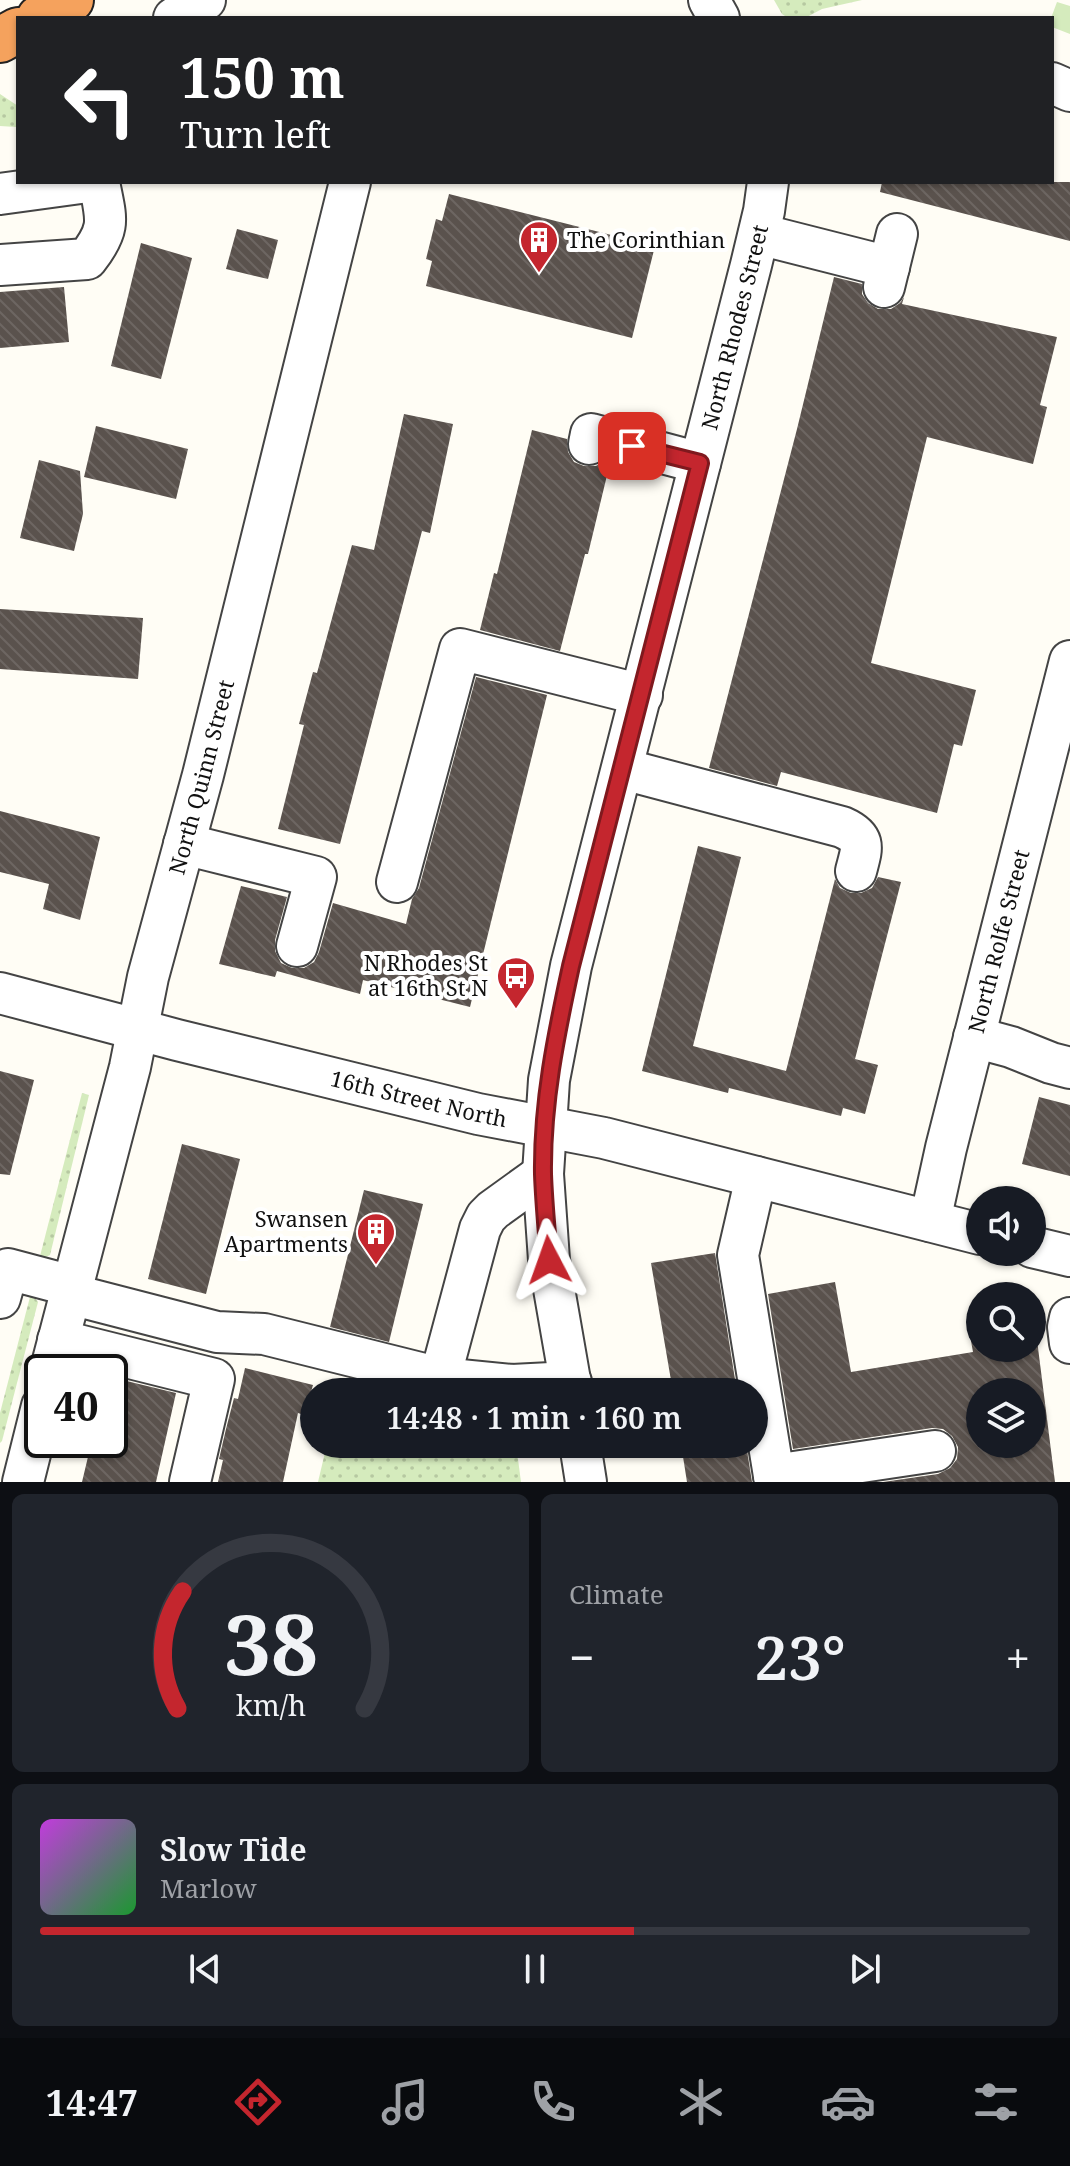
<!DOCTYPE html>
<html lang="en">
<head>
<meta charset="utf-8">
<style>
  :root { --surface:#171b24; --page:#20242c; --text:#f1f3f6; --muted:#9ea1a6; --line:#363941; --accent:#c4262e }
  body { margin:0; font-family:"Noto Serif",serif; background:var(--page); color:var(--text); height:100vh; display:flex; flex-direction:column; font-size:30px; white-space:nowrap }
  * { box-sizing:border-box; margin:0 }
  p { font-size:26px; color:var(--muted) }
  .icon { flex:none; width:44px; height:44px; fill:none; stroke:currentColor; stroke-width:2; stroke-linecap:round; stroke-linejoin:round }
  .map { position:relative; height:1482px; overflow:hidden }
  .side { display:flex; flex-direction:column; gap:12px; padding:12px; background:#0d0f14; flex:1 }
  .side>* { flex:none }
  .banner { position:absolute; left:16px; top:16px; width:1038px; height:168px; border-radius:0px; box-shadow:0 2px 6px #0004; background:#202124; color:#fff; overflow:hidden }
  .tools { position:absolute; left:966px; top:1186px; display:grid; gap:16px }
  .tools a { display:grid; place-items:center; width:80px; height:80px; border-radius:50%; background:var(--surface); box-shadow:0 2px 6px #0004; font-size:40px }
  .speed { position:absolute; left:24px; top:1354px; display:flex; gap:16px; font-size:40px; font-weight:700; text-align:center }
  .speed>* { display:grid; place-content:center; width:104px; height:104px; border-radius:50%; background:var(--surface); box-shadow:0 2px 6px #0004; line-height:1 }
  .speed .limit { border:4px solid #111; border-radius:12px; background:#fff; color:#111 }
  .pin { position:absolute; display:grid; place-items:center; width:68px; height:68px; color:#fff; margin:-34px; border-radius:16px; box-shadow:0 4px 12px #0006 }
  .me { position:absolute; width:88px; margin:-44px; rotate:356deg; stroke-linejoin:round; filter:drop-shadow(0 0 6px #0008) }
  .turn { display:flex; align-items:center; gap:28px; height:168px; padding:0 32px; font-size:36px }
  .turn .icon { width:104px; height:104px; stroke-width:2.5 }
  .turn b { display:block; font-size:56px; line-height:68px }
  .big { font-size:60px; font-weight:600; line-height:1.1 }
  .side .tile { flex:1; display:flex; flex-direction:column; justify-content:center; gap:12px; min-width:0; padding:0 28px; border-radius:12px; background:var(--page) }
  .side .dial { align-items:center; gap:0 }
  .dial svg { height:208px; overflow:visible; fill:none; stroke:var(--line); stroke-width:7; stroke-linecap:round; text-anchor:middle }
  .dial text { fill:var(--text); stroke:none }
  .song { display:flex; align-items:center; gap:24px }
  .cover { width:96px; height:96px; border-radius:12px; background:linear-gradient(135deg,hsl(290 70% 55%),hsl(130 70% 35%)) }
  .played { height:8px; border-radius:4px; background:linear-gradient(90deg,var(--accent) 60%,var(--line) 60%) }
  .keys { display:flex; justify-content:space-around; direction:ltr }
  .heat { display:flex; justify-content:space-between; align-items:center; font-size:44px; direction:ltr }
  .side .tiles { flex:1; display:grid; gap:12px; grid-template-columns:1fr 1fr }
  .tile:last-child { grid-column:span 2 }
  .trip { position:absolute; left:300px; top:1378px; width:468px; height:80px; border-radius:40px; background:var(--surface); box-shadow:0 2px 6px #0004; font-weight:600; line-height:80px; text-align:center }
  .tabs { display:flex; height:128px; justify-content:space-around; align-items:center; background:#090b0e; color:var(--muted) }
  .tabs .icon { width:56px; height:56px }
  .tabs .current { color:var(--accent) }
  .tabs b { font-size:36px; color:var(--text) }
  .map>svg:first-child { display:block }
</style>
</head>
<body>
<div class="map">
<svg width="1070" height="1482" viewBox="0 0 1070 1482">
  <defs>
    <pattern id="grass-dots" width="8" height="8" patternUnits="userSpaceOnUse" patternTransform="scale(2)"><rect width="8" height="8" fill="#d5ebbd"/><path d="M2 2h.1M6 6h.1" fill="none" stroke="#b6c8a1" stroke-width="1.8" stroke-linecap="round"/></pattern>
    <pattern id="building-back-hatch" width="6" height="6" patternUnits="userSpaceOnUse" patternTransform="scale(2)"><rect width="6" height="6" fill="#5a524d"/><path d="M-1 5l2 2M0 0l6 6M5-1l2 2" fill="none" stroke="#6d6662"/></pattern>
  </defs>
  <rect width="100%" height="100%" fill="#fffdf5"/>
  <g fill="url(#grass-dots)">
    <polygon points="774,0 862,0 822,9 805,18 788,18 782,14"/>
    <polygon points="0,94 18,106 16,127 0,126"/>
    <polygon points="82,1093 89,1095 50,1255 39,1260"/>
    <polygon points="31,1293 38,1302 2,1441 0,1443 0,1413"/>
    <polygon points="327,1444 516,1444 521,1482 318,1482"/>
  </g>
  <polygon fill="#d5ebbd" points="1057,2 1070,6 1070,34 1052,27 1051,18"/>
  <g fill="url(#building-back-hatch)" fill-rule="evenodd">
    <polygon points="882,182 1070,182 1070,241 880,192"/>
    <polygon points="449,194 655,246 632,338 426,286 432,261 426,259 436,219 442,221"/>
    <polygon points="237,229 278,240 268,279 226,269"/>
    <polygon points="141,243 192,258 161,379 111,366"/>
    <polygon points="834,277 862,284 862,294 868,303 878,309 891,309 900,303 904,297 902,304 1057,337 1040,405 1047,407 1033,464 927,437 871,663 976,690 962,746 954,744 937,813 781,772 777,786 709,768 797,429"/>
    <polygon points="64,287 69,342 0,348 0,292"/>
    <polygon points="404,414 453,424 430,533 422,531 340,844 278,829 304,725 299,724 313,672 317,673 352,545 374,550"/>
    <polygon points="96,426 188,449 176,499 84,477"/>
    <polygon points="532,430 567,439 568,452 574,462 584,466 596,466 604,461 610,463 588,554 585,554 560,651 480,630 494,573 497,574"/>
    <polygon points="39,460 80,471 83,514 74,551 20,538"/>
    <polygon points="0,609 143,618 138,679 0,669"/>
    <polygon points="476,677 547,695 470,1007 363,980 360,994 277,971 275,977 219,964 241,886 287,897 275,940 275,951 281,963 292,968 304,968 314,962 319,952 333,903 406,924 412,899 419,888"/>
    <polygon points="0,811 100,837 80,920 43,909 49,884 0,872"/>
    <polygon points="698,846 741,857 693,1046 786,1071 835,879 840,888 851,893 861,893 872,888 878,877 901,882 855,1059 878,1065 865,1114 843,1108 841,1116 729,1088 728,1093 642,1071"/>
    <polygon points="0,1071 34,1080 10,1175 0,1174"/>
    <polygon points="1039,1097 1070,1105 1070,1176 1022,1164"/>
    <polygon points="182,1144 240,1159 206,1294 148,1279"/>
    <polygon points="364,1190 423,1204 389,1342 330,1327"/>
    <polygon points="715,1253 737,1392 673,1392 651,1263"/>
    <path d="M835 1282 851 1372 973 1352 971 1341 980 1340V1348H1032V1333L1036 1332 1055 1482H883L938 1474 950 1468 957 1459 958 1447 952 1436 943 1429 932 1428 793 1449 768 1294ZM980 1392H1032V1444H980Z"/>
    <polygon points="245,1368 313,1385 304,1415 298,1413 283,1482 218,1482 223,1460 219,1459 226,1429 234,1398 238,1399"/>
    <polygon points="110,1377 176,1393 156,1482 82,1482 92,1440 110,1440"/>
    <polygon points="681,1444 746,1444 752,1482 687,1482"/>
  </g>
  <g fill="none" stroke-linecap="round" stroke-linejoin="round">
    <g stroke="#444" stroke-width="44">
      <g id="minor">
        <polyline points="709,0 719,18"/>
        <polyline points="174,18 205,0"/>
        <polyline points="1052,83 1070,91"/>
        <polyline points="0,194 88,182"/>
        <polyline points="759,234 889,267"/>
        <path d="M0 265 87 259C112 227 106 219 99 182"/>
        <polyline points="884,287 897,234"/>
        <polyline points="589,444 591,434 700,463"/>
        <path d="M623 769 842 827C867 838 862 848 856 871"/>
        <polyline points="184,844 316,877 297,946"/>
        <polyline points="397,882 460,649 642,695"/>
        <path id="s1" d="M0 993 177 1040 478 1114 604 1138 980 1234"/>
        <polyline points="974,1037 1011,1047 1051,1063 1070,1068"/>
        <polyline points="756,1177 738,1255 775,1482"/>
        <path id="s2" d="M930 1221 946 1148 1070 661"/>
        <polyline points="1032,1247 1070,1256"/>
        <polyline points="70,1294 217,1332 264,1334 440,1378 512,1385 571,1382"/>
        <polyline points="0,1298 8,1269 72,1286"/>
        <polyline points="1070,1318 1068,1327 1070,1343"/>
        <polyline points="58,1340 214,1379 190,1482"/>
        <path id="s3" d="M50 1372 130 1067 148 977 203 775 350 182"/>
        <polyline points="440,1378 480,1229 486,1217 493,1210 543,1174"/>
        <path id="s4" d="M572 1392 549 1260 543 1174 549 1080 571 966 751 265 764 211 768 182"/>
        <polyline points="580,1444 586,1482"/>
        <polyline points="774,1475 935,1451"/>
        <polyline points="23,1482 42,1406"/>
      </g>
    </g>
    <g stroke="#222" stroke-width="48">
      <g id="highway">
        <polyline points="39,18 71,0"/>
        <polyline points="0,40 18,30"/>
      </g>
    </g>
    <use href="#minor" stroke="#fff" stroke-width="40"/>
    <use href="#highway" stroke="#f5a25d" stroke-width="44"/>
  </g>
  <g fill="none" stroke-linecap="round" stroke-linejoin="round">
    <g stroke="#7f191e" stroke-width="20">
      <path id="route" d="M549 1260C547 1232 544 1203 543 1174 542 1103 556 1035 571 966L700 463 632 446"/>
    </g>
    <use href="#route" stroke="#c4262e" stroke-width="14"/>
  </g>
  <defs>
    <g id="building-pin" transform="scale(2)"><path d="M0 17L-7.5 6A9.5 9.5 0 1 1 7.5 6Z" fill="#c4262e" stroke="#fff"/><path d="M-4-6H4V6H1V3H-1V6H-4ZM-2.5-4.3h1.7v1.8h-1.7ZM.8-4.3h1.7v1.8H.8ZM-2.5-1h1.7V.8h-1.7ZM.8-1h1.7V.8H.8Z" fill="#fff"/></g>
    <g id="bus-pin" transform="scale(2)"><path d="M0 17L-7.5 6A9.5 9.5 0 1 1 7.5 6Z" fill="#c4262e" stroke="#fff"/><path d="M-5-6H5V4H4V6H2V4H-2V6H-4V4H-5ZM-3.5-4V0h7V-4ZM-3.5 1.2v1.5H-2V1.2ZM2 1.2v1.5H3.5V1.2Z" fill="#fff"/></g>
  </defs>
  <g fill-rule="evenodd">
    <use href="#building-pin" x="539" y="240"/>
    <use href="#bus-pin" x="516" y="976"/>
    <use href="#building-pin" x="376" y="1232"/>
  </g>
  <g text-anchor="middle" stroke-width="8" stroke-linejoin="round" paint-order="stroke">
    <g font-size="22" fill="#111" stroke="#fff" text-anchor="end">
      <text x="567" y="248" text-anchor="start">The Corinthian</text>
      <text x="488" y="971">N Rhodes St<tspan x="488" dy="25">at 16th St N</tspan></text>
      <text x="348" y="1227">Swansen<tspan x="348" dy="25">Apartments</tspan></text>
    </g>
    <g font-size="22" fill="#111" stroke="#fff">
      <text dy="8" stroke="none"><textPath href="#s4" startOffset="1090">North Rhodes Street</textPath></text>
      <text dy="8" stroke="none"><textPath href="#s3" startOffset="614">North Quinn Street</textPath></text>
      <text dy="8" stroke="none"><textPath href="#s2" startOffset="288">North Rolfe Street</textPath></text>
      <text dy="8" stroke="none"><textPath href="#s1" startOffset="432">16th Street North</textPath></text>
    </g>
  </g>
</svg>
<div class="tools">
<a><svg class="icon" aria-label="sound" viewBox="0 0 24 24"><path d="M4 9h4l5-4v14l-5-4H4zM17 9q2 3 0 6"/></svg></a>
<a><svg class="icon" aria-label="search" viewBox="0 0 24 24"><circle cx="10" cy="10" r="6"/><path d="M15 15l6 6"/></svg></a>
<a><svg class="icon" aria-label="layers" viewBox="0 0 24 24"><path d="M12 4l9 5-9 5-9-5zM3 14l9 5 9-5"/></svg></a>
</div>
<div class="speed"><div class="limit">40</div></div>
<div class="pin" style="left:632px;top:446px;background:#d93025"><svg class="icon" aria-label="arrive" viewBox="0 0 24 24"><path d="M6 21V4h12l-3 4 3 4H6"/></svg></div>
<svg class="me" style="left:549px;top:1260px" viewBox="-20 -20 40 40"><path d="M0-17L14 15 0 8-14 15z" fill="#c4262e" stroke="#fff" stroke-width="4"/></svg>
<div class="trip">14:48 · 1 min · 160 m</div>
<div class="banner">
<div class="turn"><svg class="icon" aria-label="left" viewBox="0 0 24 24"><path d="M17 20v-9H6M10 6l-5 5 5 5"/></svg><div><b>150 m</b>Turn left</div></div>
</div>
</div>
<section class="side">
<div class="tiles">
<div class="tile dial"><svg viewBox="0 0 100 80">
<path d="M14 69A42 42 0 1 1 86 69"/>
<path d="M14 69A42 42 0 0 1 16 24" stroke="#c4262e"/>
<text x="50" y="56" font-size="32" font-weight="700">38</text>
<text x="50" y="72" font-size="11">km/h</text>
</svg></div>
<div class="tile"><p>Climate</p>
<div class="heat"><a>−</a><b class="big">23°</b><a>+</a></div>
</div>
<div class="tile">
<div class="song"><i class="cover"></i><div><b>Slow Tide</b><p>Marlow</p></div></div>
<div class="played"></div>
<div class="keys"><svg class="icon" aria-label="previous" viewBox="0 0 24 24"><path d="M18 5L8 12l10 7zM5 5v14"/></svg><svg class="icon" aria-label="pause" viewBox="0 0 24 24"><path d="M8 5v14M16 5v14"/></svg><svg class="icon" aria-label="next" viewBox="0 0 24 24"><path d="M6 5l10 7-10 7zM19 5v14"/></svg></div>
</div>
</div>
</section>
<nav class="tabs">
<b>14:47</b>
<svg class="icon current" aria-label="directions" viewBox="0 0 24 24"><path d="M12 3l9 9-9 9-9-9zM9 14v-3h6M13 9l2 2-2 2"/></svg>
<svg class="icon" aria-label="music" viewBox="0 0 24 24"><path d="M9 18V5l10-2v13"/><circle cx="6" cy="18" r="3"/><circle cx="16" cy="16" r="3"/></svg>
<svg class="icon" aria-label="phone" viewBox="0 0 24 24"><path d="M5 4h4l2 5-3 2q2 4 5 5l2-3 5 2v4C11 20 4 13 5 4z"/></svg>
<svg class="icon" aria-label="climate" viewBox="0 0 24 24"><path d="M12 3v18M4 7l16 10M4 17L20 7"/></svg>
<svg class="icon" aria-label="car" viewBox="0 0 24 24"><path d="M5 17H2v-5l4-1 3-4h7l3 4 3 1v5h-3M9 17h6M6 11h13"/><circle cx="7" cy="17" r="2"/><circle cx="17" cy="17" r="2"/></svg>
<svg class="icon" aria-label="filters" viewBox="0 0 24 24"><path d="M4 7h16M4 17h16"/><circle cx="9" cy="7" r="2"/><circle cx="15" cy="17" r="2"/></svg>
</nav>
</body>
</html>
